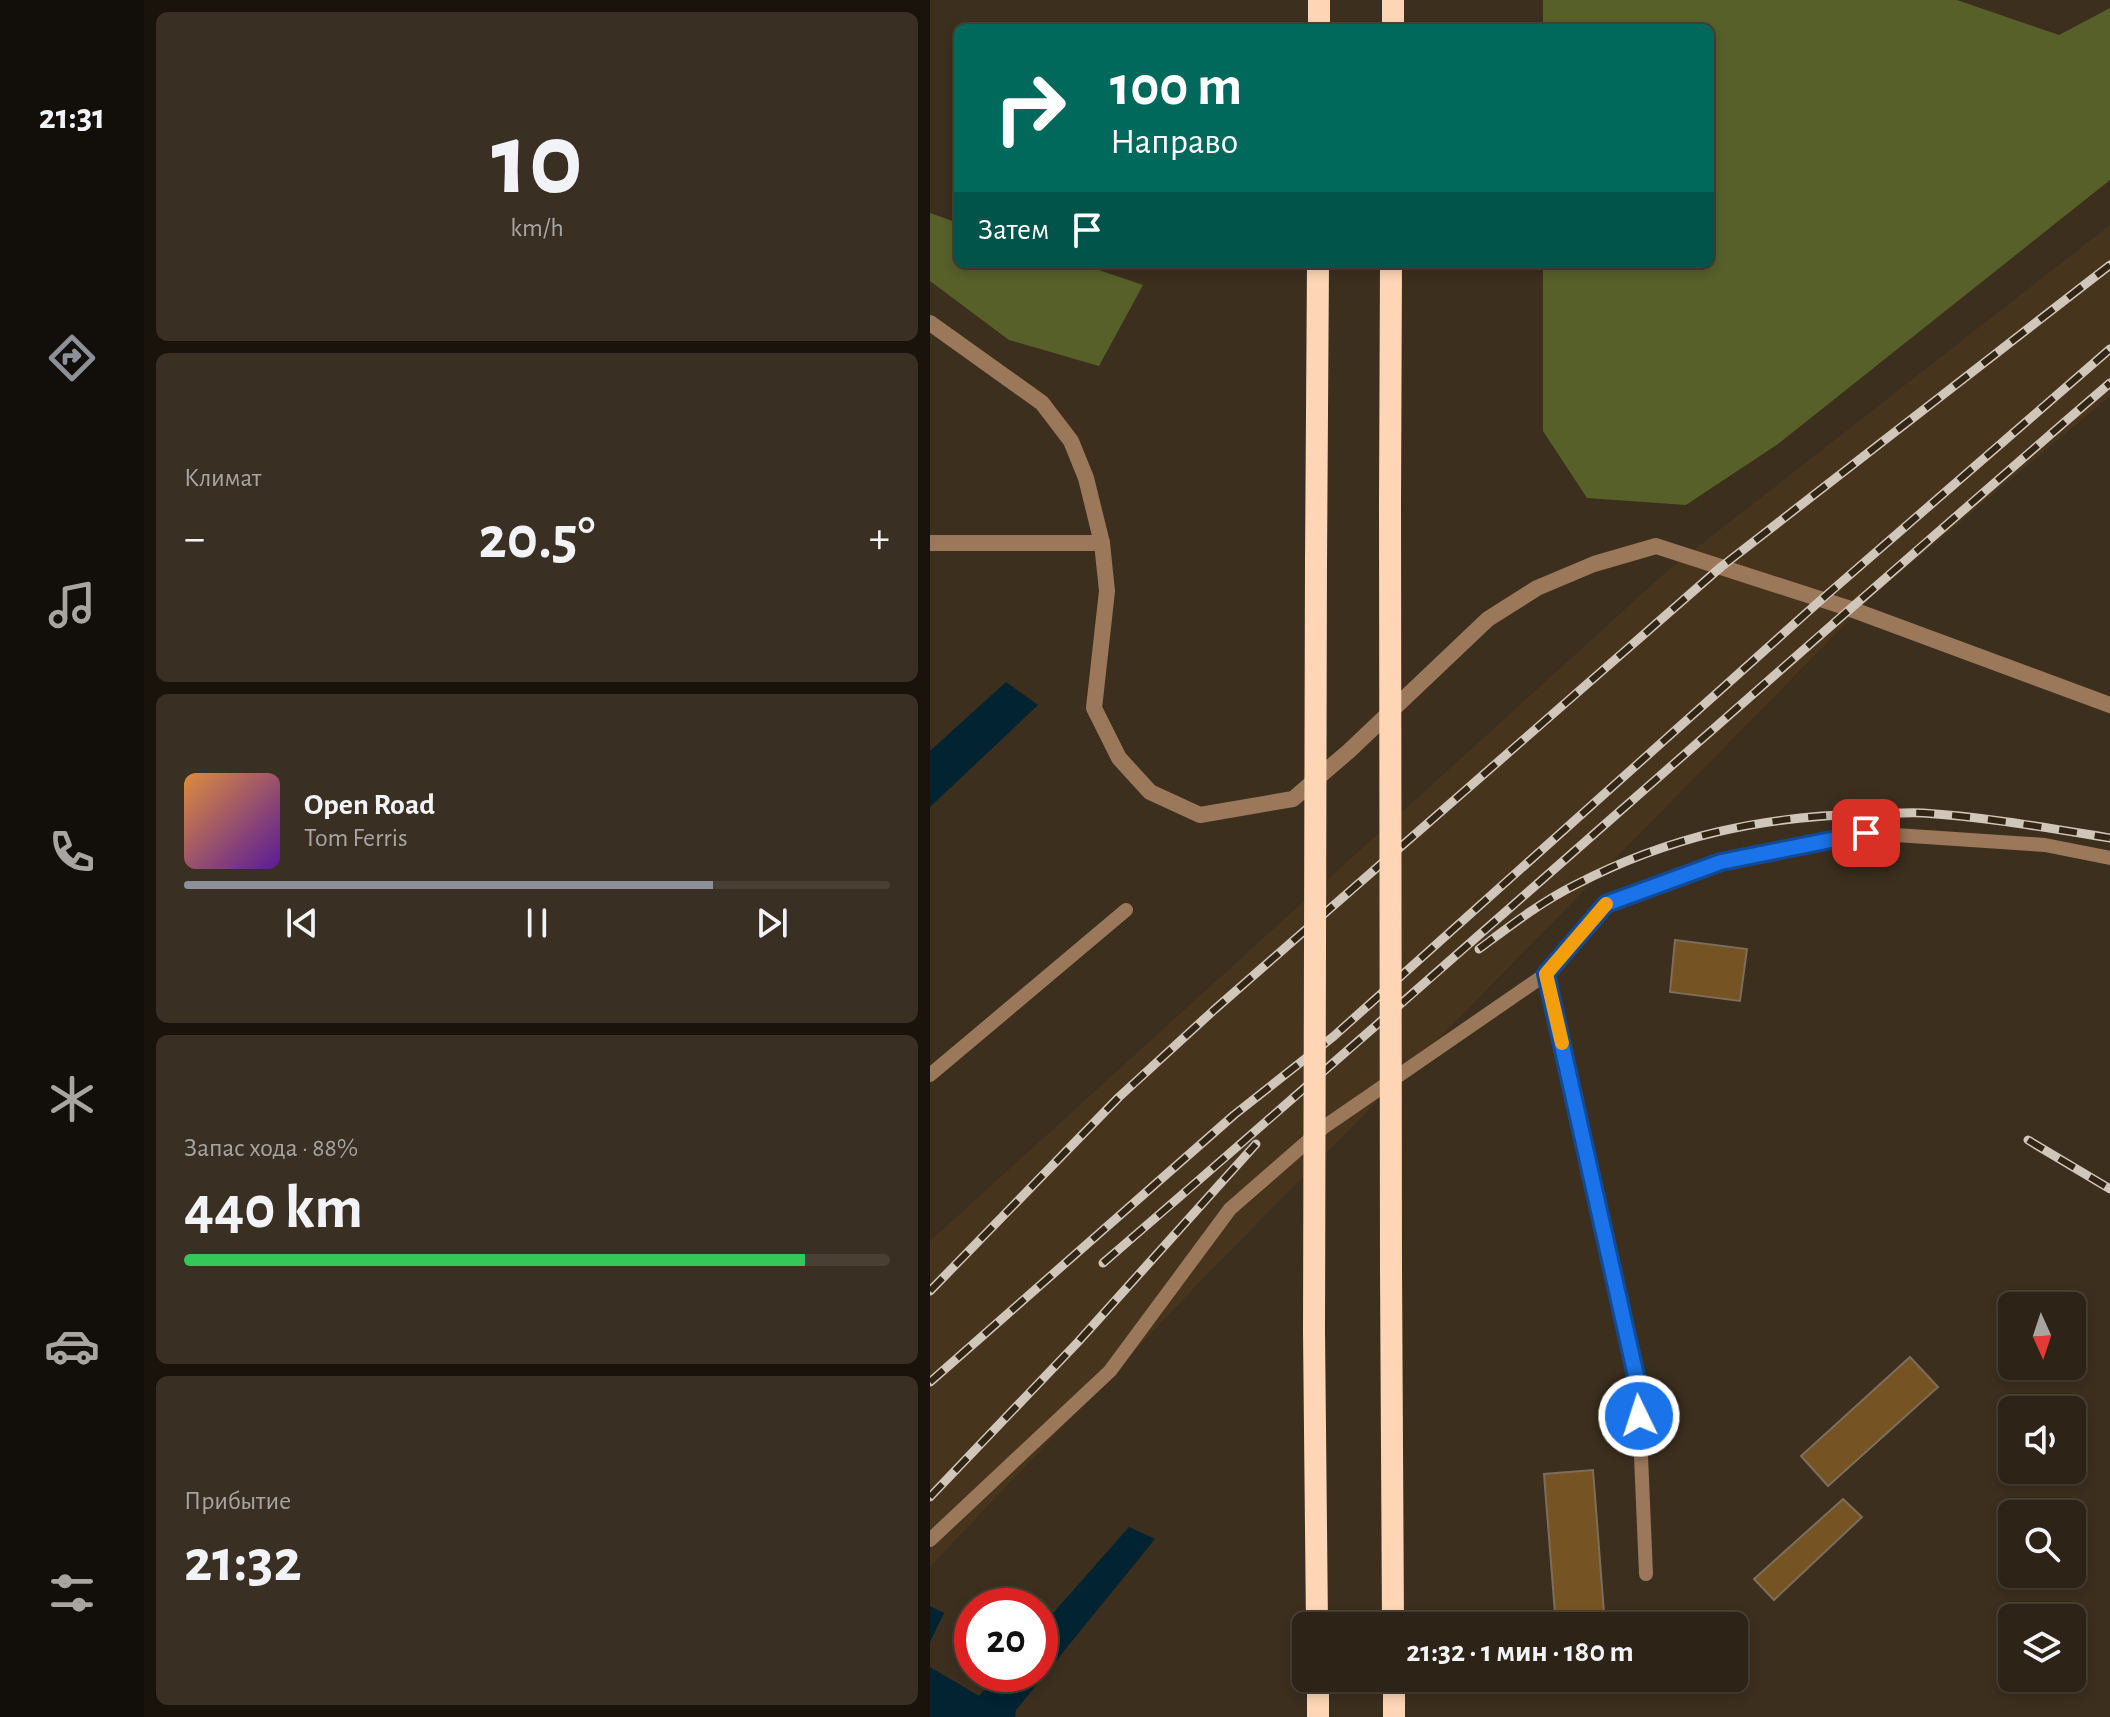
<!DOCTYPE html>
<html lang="ru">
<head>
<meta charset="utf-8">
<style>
  :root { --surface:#2d2316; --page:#392f23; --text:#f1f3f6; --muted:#a7a4a1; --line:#484035; --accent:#8c9099 }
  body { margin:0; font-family:"Alegreya Sans",sans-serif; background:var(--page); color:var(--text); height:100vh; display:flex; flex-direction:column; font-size:30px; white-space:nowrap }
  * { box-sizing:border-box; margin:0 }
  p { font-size:26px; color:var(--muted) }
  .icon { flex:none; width:44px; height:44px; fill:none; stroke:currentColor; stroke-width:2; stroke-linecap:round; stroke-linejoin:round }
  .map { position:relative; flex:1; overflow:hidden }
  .details { display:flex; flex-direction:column; gap:12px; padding:12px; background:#19130c; width:786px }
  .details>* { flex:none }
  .hud { position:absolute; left:24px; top:24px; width:760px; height:244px; border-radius:12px; box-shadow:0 4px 12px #0003,0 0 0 2px var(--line); background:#00695c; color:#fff; overflow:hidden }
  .needle { width:52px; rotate:177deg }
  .controls { position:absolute; left:1068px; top:1292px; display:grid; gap:16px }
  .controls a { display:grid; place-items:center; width:88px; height:88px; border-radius:12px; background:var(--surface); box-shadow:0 4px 12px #0003,0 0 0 2px var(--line); font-size:40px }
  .speed { position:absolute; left:24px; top:1588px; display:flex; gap:16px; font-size:40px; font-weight:700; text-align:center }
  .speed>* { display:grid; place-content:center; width:104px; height:104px; border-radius:50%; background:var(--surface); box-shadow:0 4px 12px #0003,0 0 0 2px var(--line); line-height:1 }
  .speed .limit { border:12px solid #d22; background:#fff; color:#111 }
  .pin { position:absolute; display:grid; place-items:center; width:68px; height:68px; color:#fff; margin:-34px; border-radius:16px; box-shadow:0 4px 12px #0006 }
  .me { position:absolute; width:88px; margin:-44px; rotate:356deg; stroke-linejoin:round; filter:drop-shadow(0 0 6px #0008) }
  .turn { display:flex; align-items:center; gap:28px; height:168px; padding:0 24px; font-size:36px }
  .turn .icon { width:104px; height:104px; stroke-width:2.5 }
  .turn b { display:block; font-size:56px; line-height:68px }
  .then { display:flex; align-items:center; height:76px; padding:0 24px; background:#0003; gap:16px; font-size:30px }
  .big { font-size:60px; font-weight:700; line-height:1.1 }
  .details .widget { flex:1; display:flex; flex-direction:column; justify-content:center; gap:12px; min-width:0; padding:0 28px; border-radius:12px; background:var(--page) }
  .details .dial { align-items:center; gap:0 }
  .dial b { font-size:104px; line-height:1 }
  .song { display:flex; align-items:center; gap:24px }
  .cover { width:96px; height:96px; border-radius:12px; background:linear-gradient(135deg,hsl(30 70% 55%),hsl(270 70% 35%)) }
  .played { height:8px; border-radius:4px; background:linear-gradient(90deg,var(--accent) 75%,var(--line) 75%) }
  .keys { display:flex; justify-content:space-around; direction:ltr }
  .heat { display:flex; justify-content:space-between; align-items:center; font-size:44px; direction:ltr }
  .charge { height:12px; border-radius:6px; background:linear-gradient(90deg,#34c759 88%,var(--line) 0) }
  .trip { position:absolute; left:362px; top:1612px; width:456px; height:80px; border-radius:12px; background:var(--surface); box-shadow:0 4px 12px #0003,0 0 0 2px var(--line); font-weight:700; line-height:80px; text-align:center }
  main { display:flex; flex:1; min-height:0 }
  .dock { display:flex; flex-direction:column; width:144px; justify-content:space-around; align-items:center; background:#120e09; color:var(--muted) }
  .dock .icon { width:56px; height:56px }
  .dock .active { color:var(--accent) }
  .dock b { font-size:36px; color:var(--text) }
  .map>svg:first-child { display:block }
</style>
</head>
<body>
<main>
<nav class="dock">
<b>21:31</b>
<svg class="icon active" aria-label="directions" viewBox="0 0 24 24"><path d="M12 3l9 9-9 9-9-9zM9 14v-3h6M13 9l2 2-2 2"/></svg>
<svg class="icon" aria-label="music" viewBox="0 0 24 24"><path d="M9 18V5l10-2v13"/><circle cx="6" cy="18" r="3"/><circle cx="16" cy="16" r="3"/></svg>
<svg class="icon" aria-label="phone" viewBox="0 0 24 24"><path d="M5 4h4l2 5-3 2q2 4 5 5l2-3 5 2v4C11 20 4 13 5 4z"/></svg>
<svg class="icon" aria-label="climate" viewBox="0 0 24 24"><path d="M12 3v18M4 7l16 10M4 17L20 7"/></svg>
<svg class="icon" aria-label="car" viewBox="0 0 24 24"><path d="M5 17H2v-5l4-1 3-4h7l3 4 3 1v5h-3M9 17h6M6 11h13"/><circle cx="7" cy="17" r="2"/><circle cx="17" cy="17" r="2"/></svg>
<svg class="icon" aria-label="filters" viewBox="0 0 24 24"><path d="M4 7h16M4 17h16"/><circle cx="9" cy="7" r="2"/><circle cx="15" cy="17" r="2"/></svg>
</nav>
<section class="details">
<div class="widget dial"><b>10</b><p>km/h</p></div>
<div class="widget"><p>Климат</p>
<div class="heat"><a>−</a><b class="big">20.5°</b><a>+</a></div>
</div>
<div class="widget">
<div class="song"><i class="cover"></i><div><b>Open Road</b><p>Tom Ferris</p></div></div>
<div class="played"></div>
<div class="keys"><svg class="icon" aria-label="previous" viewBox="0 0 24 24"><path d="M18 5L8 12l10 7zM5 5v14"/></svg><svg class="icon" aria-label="pause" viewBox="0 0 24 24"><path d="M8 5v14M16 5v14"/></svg><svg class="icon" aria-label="next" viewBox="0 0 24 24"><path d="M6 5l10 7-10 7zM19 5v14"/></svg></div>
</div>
<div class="widget"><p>Запас хода · 88%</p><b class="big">440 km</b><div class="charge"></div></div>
<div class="widget"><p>Прибытие</p><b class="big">21:32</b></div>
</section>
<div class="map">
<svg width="1180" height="1717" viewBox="0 0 1180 1717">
  <rect width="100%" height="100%" fill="#3c2f1e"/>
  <polygon fill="#46341d" points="1180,225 1180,396 944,595 266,1286 0,1567 0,1241 737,571"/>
  <g fill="#576029">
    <polygon points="613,0 1027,0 1129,35 1180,8 1180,180 848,444 756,505 657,498 613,431 613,264 780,264 780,28 613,28"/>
    <polygon points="0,213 28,223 28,264 151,264 213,285 169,366 79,340 0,281"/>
  </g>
  <g fill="#012332">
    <polygon points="76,682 108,705 0,807 0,751"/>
    <polygon points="199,1527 225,1539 86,1710 85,1717 0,1717 0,1667 49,1696 69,1674 110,1674 110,1628"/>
    <polygon points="0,1606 14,1613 0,1642"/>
  </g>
  <g fill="#765322" stroke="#7d6d5b" stroke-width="2">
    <polygon points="745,940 817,949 810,1001 740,992"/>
    <polygon points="980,1357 1008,1387 898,1486 871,1456"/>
    <polygon points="663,1470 675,1626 626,1626 614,1474"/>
    <polygon points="913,1499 932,1517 844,1600 824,1579"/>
  </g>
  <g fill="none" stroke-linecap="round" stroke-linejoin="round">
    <g stroke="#9c785a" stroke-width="14">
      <polyline points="0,1075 196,910"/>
      <polyline points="0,1540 180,1371 300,1209 394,1127 616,974"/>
      <polyline points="716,1574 708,1385 616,974 676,904 791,862 936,833 1115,845 1180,858"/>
    </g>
    <polyline stroke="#9c785a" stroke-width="16" points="0,543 172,543"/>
    <polyline stroke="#9c785a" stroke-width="16" points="0,323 112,403 141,441 156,478 172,543 177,591 164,708 189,758 220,792 270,815 363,799 419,751 558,619 607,588 664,564 726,546 918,608 1180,705"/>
    <g stroke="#fed6b6" stroke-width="22">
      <polyline points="389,28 389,0"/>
      <polyline points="463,28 463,0"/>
      <polyline points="460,504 461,264"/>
      <polyline points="386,563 388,264"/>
      <polyline points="461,1270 463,1626"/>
      <polyline points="384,1331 387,1626"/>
      <polyline points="388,1678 388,1717"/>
      <polyline points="464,1678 464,1717"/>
    </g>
    <g stroke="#d0c6ba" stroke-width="9">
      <g id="rail">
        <path d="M549 949C580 926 611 902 645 885 740 836 832 816 938 814 956 814 975 812 993 813 1056 817 1118 828 1180 838"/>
        <polyline points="1098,1140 1180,1189"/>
        <path d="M173 1263C511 972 842 674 1180 383"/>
        <polyline points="0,1291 189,1097 284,1010 791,567 1180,265"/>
        <polyline points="0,1382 304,1115 404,1036 892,599 1180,349"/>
        <polyline points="0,1497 148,1342 326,1144"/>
      </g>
    </g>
    <use href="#rail" stroke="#322514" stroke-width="6" stroke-dasharray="18" stroke-linecap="butt"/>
    <g stroke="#fed6b6" stroke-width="22">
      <polyline points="460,504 461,1270"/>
      <polyline points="384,1331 386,563"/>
    </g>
  </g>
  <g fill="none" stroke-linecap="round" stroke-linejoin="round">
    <g stroke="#114b97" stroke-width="20">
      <polyline id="route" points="709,1416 708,1385 616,974 676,904 791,862 936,833"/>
    </g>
    <use href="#route" stroke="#1a73e8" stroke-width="14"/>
    <polyline stroke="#f59e0b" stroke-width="14" points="632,1043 616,974 676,904"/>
  </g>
</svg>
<div class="controls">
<a><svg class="needle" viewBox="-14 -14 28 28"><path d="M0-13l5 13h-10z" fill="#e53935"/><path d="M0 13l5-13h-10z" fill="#a7a4a1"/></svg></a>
<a><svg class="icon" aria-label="sound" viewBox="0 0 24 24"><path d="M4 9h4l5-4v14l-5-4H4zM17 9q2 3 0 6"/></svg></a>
<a><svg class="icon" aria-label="search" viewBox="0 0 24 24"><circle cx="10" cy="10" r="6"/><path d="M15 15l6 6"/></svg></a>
<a><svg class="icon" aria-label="layers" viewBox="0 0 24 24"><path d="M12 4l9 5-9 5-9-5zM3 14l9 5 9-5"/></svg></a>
</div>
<div class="speed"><div class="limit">20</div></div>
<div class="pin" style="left:936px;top:833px;background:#d93025"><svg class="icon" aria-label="arrive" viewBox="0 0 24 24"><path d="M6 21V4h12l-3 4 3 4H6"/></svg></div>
<svg class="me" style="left:709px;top:1416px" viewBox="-20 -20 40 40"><circle r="17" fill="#1a73e8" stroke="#fff" stroke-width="3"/><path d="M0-11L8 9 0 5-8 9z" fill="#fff"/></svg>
<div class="trip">21:32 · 1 мин · 180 m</div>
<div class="hud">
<div class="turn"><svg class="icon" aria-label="right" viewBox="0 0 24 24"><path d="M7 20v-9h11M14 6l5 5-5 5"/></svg><div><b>100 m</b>Направо</div></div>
<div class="then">Затем<svg class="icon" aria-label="arrive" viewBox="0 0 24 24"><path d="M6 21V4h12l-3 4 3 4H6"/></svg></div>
</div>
</div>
</main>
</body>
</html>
